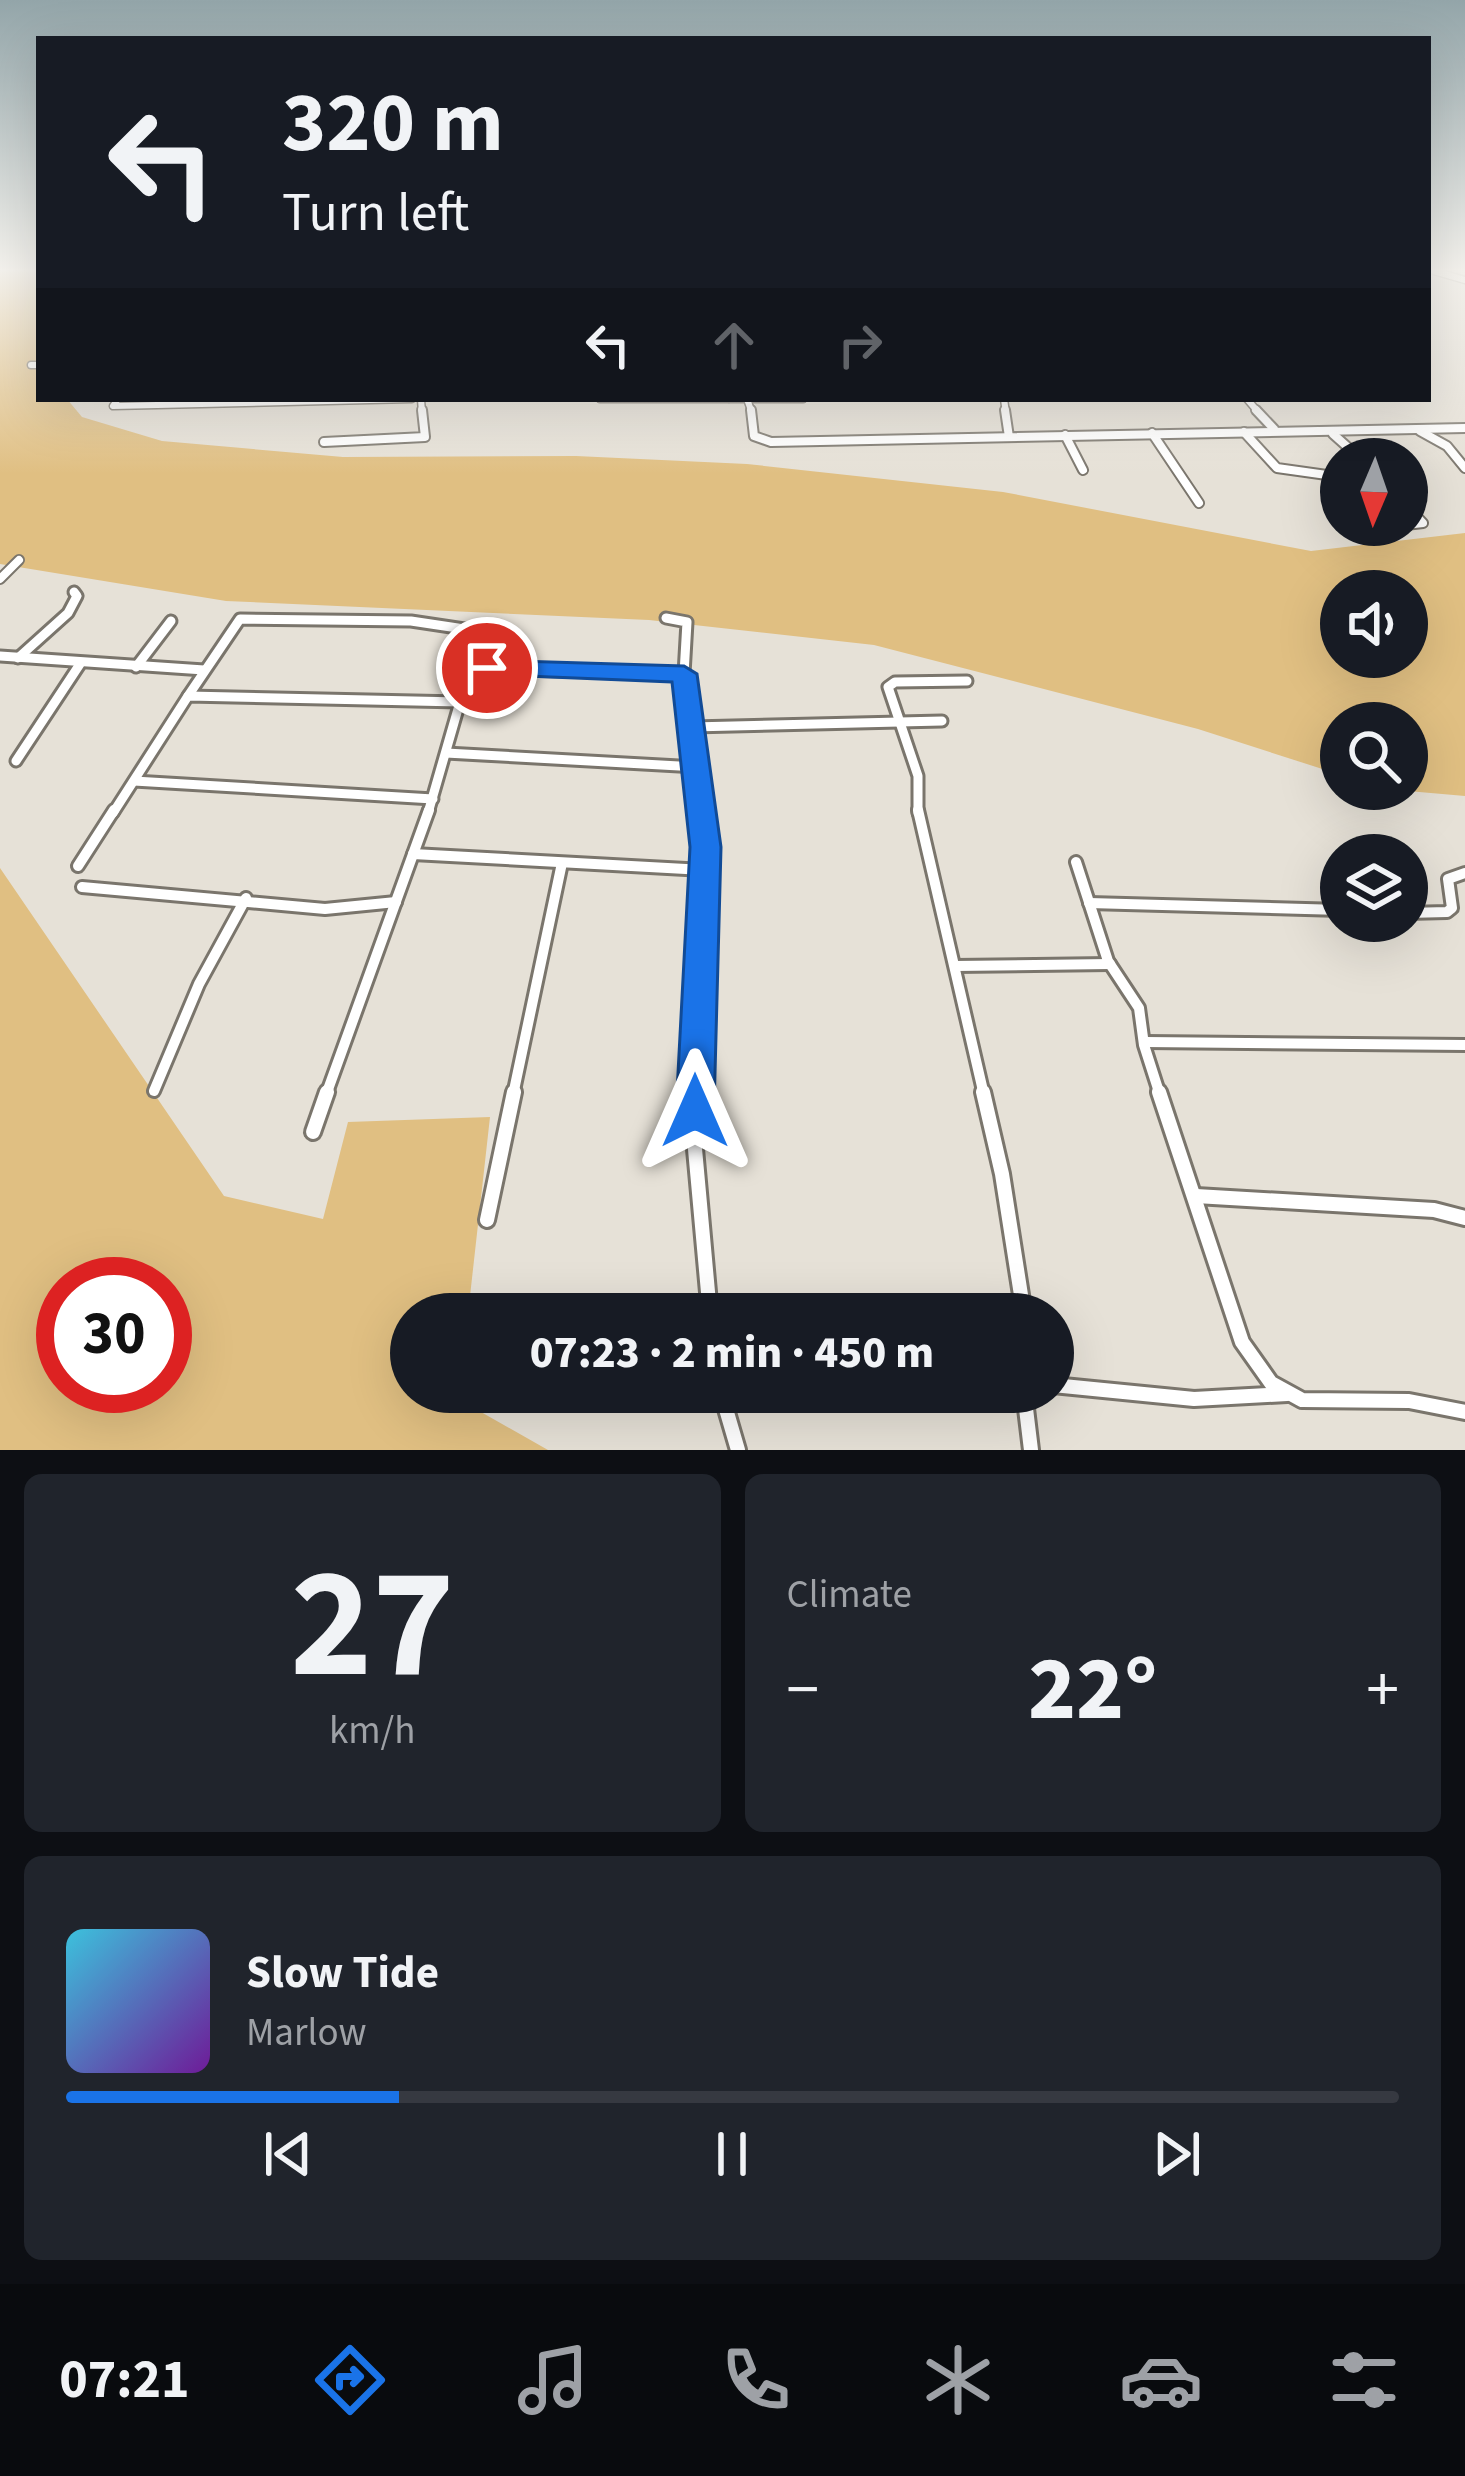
<!DOCTYPE html>
<html lang="en">
<head>
<meta charset="utf-8">
<style>
  :root { --surface:#171b24; --page:#20242c; --text:#f1f3f6; --muted:#9ea1a6; --line:#363941; --accent:#1a73e8 }
  body { margin:0; font-family:"Source Sans 3",sans-serif; background:var(--page); color:var(--text); height:100vh; display:flex; flex-direction:column; font-size:45px; white-space:nowrap }
  * { box-sizing:border-box; margin:0 }
  p { font-size:39px; color:var(--muted) }
  .icon { flex:none; width:66px; height:66px; fill:none; stroke:currentColor; stroke-width:2; stroke-linecap:round; stroke-linejoin:round }
  .map { position:relative; height:1450px; overflow:hidden }
  .drawer { display:flex; flex-direction:column; gap:24px; padding:24px; background:#0d0f14; flex:1 }
  .drawer>* { flex:none }
  .hud { position:absolute; left:36px; top:36px; width:1395px; height:366px; border-radius:0px; box-shadow:0 12px 48px #0002; background:#171b24; color:var(--text); overflow:hidden }
  .needle { width:78px; rotate:182deg }
  .buttons { position:absolute; left:1320px; top:438px; display:grid; gap:24px }
  .buttons a { display:grid; place-items:center; width:108px; height:108px; border-radius:50%; background:var(--surface); box-shadow:0 12px 48px #0002; font-size:60px }
  .speed { position:absolute; left:36px; top:1257px; display:flex; gap:24px; font-size:60px; font-weight:700; text-align:center }
  .speed>* { display:grid; place-content:center; width:156px; height:156px; border-radius:50%; background:var(--surface); box-shadow:0 12px 48px #0002; line-height:1 }
  .speed .limit { border:18px solid #d22; background:#fff; color:#111 }
  .pin { position:absolute; display:grid; place-items:center; width:102px; height:102px; color:#fff; margin:-51px; border:6px solid #fff; border-radius:50%; box-shadow:0 3px 12px #0007 }
  .me { position:absolute; width:132px; margin:-66px; rotate:0deg; stroke-linejoin:round; filter:drop-shadow(0 0 9px #0008) }
  .turn { display:flex; align-items:center; gap:42px; height:252px; padding:0 48px; font-size:54px }
  .turn .icon { width:156px; height:156px; stroke-width:2.5 }
  .turn b { display:block; font-size:84px; line-height:102px }
  .lanes { display:flex; align-items:center; height:114px; padding:0 48px; background:#0003; justify-content:center; gap:60px; direction:ltr }
  .lanes .off { opacity:.35 }
  .big { font-size:90px; font-weight:800; line-height:1.1 }
  .drawer .tile { flex:1; display:flex; flex-direction:column; justify-content:center; gap:18px; min-width:0; padding:0 42px; border-radius:18px; background:var(--page) }
  .drawer .dial { align-items:center; gap:0 }
  .dial b { font-size:156px; line-height:1 }
  .song { display:flex; align-items:center; gap:36px }
  .cover { width:144px; height:144px; border-radius:18px; background:linear-gradient(135deg,hsl(190 70% 55%),hsl(280 70% 35%)) }
  .played { height:12px; border-radius:6px; background:linear-gradient(90deg,var(--accent) 25%,var(--line) 25%) }
  .keys { display:flex; justify-content:space-around; direction:ltr }
  .heat { display:flex; justify-content:space-between; align-items:center; font-size:66px; direction:ltr }
  .drawer .tiles { flex:1; display:grid; gap:24px; grid-template-columns:1fr 1fr }
  .tile:last-child { grid-column:span 2 }
  .trip { position:absolute; left:390px; top:1293px; width:684px; height:120px; border-radius:60px; background:var(--surface); box-shadow:0 12px 48px #0002; font-weight:800; line-height:120px; text-align:center }
  .tab-bar { display:flex; height:192px; justify-content:space-around; align-items:center; background:#090b0e; color:var(--muted) }
  .tab-bar .icon { width:84px; height:84px }
  .tab-bar .on { color:var(--accent) }
  .tab-bar b { font-size:54px; color:var(--text) }
  .map>svg:first-child { display:block }
</style>
</head>
<body>
<div class="map">
<svg width="1465" height="1450" viewBox="0 0 1465 1450">
  <rect width="100%" height="100%" fill="#e6e1d7"/>
  <g fill="#e0bf82" fill-rule="evenodd">
    <path d="M0 271H39V399H67L82 417 162 441 343 457 576 456 747 464 1003 492 1311 551 1465 533V796L1385 789H1407V723H1341V775L1198 729 874 645 649 620 226 601 0 564ZM1341 591H1407V657H1341Z"/>
    <path d="M0 868 224 1196 323 1219 348 1122 490 1117 468 1314H411V1392H479L481 1412 548 1450H0ZM63 1284H165V1386H63Z"/>
  </g>
  <g fill="none" stroke-linecap="round" stroke-linejoin="round">
    <g stroke="#7a756c" stroke-width="9">
      <g id="minor-far4">
        <polyline points="1434,271 1465,280"/>
        <polyline points="31,365 39,365"/>
        <polyline points="118,399 113,406 412,399"/>
        <polyline points="421,399 422,413"/>
        <polyline points="600,399 728,399"/>
        <polyline points="730,399 803,399"/>
        <polyline points="747,399 752,413"/>
        <polyline points="1004,399 1006,413"/>
        <polyline points="1247,399 1259,413"/>
      </g>
    </g>
    <g stroke="#7a756c" stroke-width="12">
      <g id="minor-far3">
        <polyline points="751,410 754,436 771,442 1465,428"/>
        <polyline points="1005,410 1009,437"/>
        <polyline points="1256,410 1274,429"/>
        <polyline points="1420,431 1447,446 1465,468"/>
        <polyline points="1244,432 1277,468 1341,477"/>
        <polyline points="1152,433 1199,503"/>
        <polyline points="1333,434 1361,459"/>
        <polyline points="1065,435 1083,470"/>
        <polyline points="324,442 425,437 422,410"/>
        <polyline points="1397,526 1423,523 1407,506"/>
        <polyline points="0,579 19,560"/>
      </g>
    </g>
    <g stroke="#7a756c" stroke-width="15">
      <g id="minor-far2">
        <polyline points="666,618 687,622 684,674 701,813"/>
        <polyline points="0,656 204,670"/>
        <polyline points="18,658 68,613 77,596 74,592"/>
        <polyline points="136,667 171,621"/>
        <polyline points="475,669 684,674"/>
        <polyline points="188,696 240,619 411,621 491,633 460,702 428,813"/>
        <polyline points="692,727 942,721"/>
        <polyline points="446,753 697,767"/>
        <polyline points="16,761 80,664"/>
        <polyline points="134,781 433,799"/>
        <polyline points="113,813 188,696 460,702"/>
        <polyline points="918,813 918,776 888,687 895,682 967,681"/>
      </g>
    </g>
    <g stroke="#7a756c" stroke-width="16">
      <g id="minor-far1">
        <polyline points="918,810 984,1095"/>
        <polyline points="413,854 704,870"/>
        <polyline points="1076,862 1108,961 1139,1008 1144,1045 1160,1095"/>
        <polyline points="78,866 114,810"/>
        <polyline points="82,887 325,909 396,902"/>
        <polyline points="1089,903 1341,910"/>
        <polyline points="1407,913 1447,912 1452,908 1448,879 1465,873"/>
        <polyline points="955,966 1110,964"/>
        <polyline points="1145,1042 1465,1045"/>
        <polyline points="154,1091 199,984 246,898"/>
        <polyline points="326,1095 429,810"/>
        <polyline points="513,1095 562,863"/>
        <polyline points="695,1095 705,847 700,810"/>
      </g>
    </g>
    <g stroke="#7a756c" stroke-width="20">
      <g id="minor">
        <polyline points="695,1092 695,1149 710,1314"/>
        <polyline points="983,1092 1002,1174 1024,1314"/>
        <polyline points="1159,1092 1242,1342 1271,1383 1302,1400 1409,1401 1465,1412"/>
        <polyline points="313,1132 327,1092"/>
        <polyline points="1196,1196 1434,1210 1465,1218"/>
        <polyline points="487,1220 514,1092"/>
        <polyline points="1053,1385 1194,1399 1287,1394"/>
        <polyline points="721,1392 738,1450"/>
        <polyline points="1024,1392 1031,1450"/>
      </g>
    </g>
    <use href="#minor-far4" stroke="#fff" stroke-width="6"/>
    <use href="#minor-far3" stroke="#fff" stroke-width="8"/>
    <use href="#minor-far2" stroke="#fff" stroke-width="9"/>
    <use href="#minor-far1" stroke="#fff" stroke-width="10"/>
    <use href="#minor" stroke="#fff" stroke-width="14"/>
  </g>
  <linearGradient id="sky" x2="0" y2="1"><stop stop-color="#93a5a9"/><stop offset="0.57" stop-color="#f4f2ed"/><stop offset="1" stop-color="#f4f2ed" stop-opacity="0"/></linearGradient>
  <rect width="1465" height="474" fill="url(#sky)"/>
  <polygon fill="#1a73e8" stroke="#114b97" stroke-width="3" points="487,660 684,666 697,674 721,847 714,1111 709,1123 695,1128 682,1123 676,1111 690,847 672,682 478,674 474,668"/>
</svg>
<div class="buttons">
<a><svg class="needle" viewBox="-14 -14 28 28"><path d="M0-13l5 13h-10z" fill="#e53935"/><path d="M0 13l5-13h-10z" fill="#9ea1a6"/></svg></a>
<a><svg class="icon" aria-label="sound" viewBox="0 0 24 24"><path d="M4 9h4l5-4v14l-5-4H4zM17 9q2 3 0 6"/></svg></a>
<a><svg class="icon" aria-label="search" viewBox="0 0 24 24"><circle cx="10" cy="10" r="6"/><path d="M15 15l6 6"/></svg></a>
<a><svg class="icon" aria-label="layers" viewBox="0 0 24 24"><path d="M12 4l9 5-9 5-9-5zM3 14l9 5 9-5"/></svg></a>
</div>
<div class="speed"><div class="limit">30</div></div>
<div class="pin" style="left:487px;top:668px;background:#d93025"><svg class="icon" aria-label="arrive" viewBox="0 0 24 24"><path d="M6 21V4h12l-3 4 3 4H6"/></svg></div>
<svg class="me" style="left:695px;top:1111px" viewBox="-20 -20 40 40"><path d="M0-17L14 15 0 8-14 15z" fill="#1a73e8" stroke="#fff" stroke-width="4"/></svg>
<div class="trip">07:23 · 2 min · 450 m</div>
<div class="hud">
<div class="turn"><svg class="icon" aria-label="left" viewBox="0 0 24 24"><path d="M17 20v-9H6M10 6l-5 5 5 5"/></svg><div><b>320 m</b>Turn left</div></div>
<div class="lanes"><svg class="icon" aria-label="left" viewBox="0 0 24 24"><path d="M17 20v-9H6M10 6l-5 5 5 5"/></svg><svg class="icon off" aria-label="ahead" viewBox="0 0 24 24"><path d="M12 20V5M6 11l6-6 6 6"/></svg><svg class="icon off" aria-label="right" viewBox="0 0 24 24"><path d="M7 20v-9h11M14 6l5 5-5 5"/></svg></div>
</div>
</div>
<section class="drawer">
<div class="tiles">
<div class="tile dial"><b>27</b><p>km/h</p></div>
<div class="tile"><p>Climate</p>
<div class="heat"><a>−</a><b class="big">22°</b><a>+</a></div>
</div>
<div class="tile">
<div class="song"><i class="cover"></i><div><b>Slow Tide</b><p>Marlow</p></div></div>
<div class="played"></div>
<div class="keys"><svg class="icon" aria-label="previous" viewBox="0 0 24 24"><path d="M18 5L8 12l10 7zM5 5v14"/></svg><svg class="icon" aria-label="pause" viewBox="0 0 24 24"><path d="M8 5v14M16 5v14"/></svg><svg class="icon" aria-label="next" viewBox="0 0 24 24"><path d="M6 5l10 7-10 7zM19 5v14"/></svg></div>
</div>
</div>
</section>
<nav class="tab-bar">
<b>07:21</b>
<svg class="icon on" aria-label="directions" viewBox="0 0 24 24"><path d="M12 3l9 9-9 9-9-9zM9 14v-3h6M13 9l2 2-2 2"/></svg>
<svg class="icon" aria-label="music" viewBox="0 0 24 24"><path d="M9 18V5l10-2v13"/><circle cx="6" cy="18" r="3"/><circle cx="16" cy="16" r="3"/></svg>
<svg class="icon" aria-label="phone" viewBox="0 0 24 24"><path d="M5 4h4l2 5-3 2q2 4 5 5l2-3 5 2v4C11 20 4 13 5 4z"/></svg>
<svg class="icon" aria-label="climate" viewBox="0 0 24 24"><path d="M12 3v18M4 7l16 10M4 17L20 7"/></svg>
<svg class="icon" aria-label="car" viewBox="0 0 24 24"><path d="M5 17H2v-5l4-1 3-4h7l3 4 3 1v5h-3M9 17h6M6 11h13"/><circle cx="7" cy="17" r="2"/><circle cx="17" cy="17" r="2"/></svg>
<svg class="icon" aria-label="filters" viewBox="0 0 24 24"><path d="M4 7h16M4 17h16"/><circle cx="9" cy="7" r="2"/><circle cx="15" cy="17" r="2"/></svg>
</nav>
</body>
</html>
